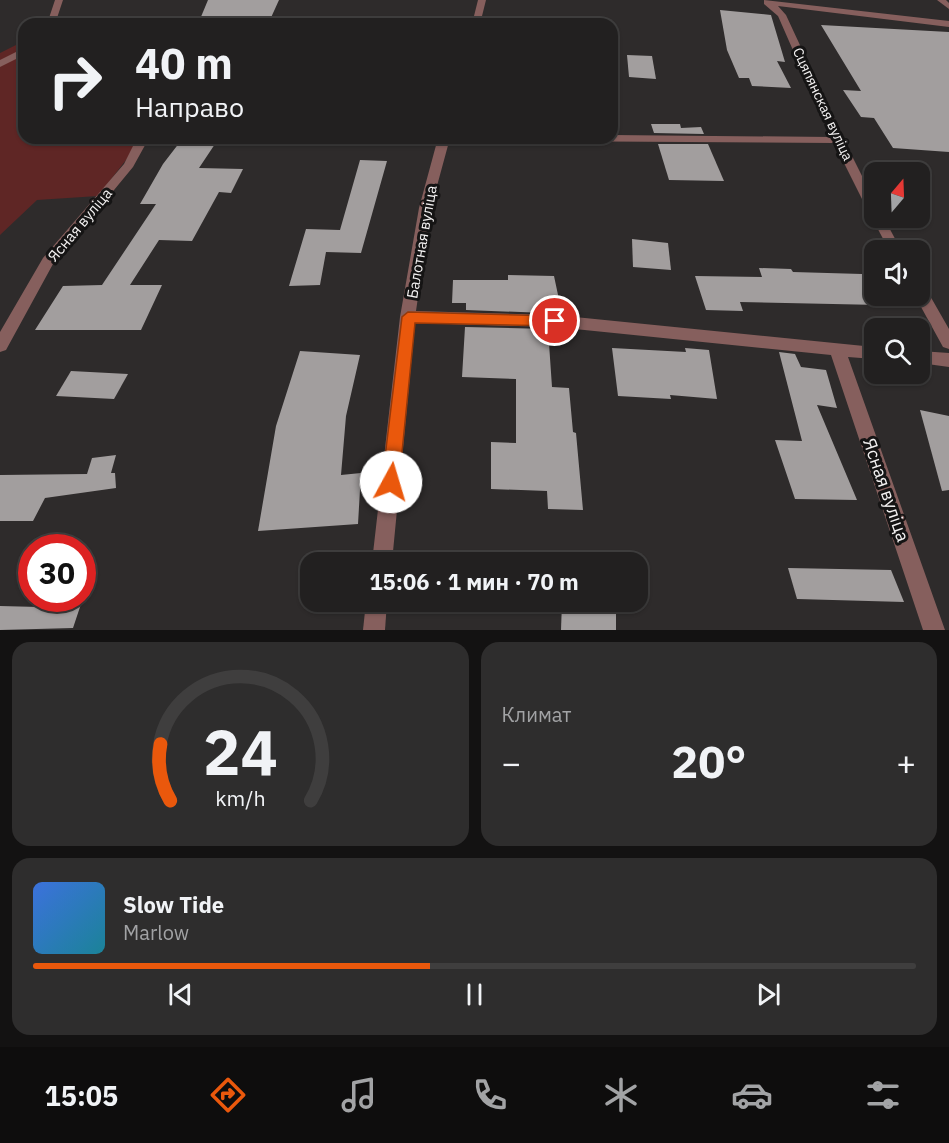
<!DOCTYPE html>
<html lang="ru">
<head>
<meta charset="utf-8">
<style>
  :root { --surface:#222020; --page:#2e2d2d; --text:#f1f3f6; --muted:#a2a3a5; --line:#3f3e3e; --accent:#ea580c }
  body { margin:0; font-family:"IBM Plex Sans",sans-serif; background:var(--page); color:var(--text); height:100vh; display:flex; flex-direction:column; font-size:22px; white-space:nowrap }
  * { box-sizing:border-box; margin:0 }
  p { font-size:20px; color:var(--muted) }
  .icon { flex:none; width:33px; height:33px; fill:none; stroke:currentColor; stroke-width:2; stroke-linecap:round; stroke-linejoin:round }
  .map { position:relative; height:630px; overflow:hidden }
  .side { display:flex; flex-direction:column; gap:12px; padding:12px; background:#131212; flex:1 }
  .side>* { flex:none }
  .hud { position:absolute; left:18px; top:18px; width:600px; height:126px; border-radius:18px; box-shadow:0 2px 4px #0004,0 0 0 2px var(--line); background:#222020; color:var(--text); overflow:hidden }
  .needle { width:39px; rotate:19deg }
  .fabs { position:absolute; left:864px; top:162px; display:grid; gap:12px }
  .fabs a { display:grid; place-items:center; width:66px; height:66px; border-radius:12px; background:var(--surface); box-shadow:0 2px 4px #0004,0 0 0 2px var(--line); font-size:30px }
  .speed { position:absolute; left:18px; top:534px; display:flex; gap:12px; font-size:30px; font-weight:700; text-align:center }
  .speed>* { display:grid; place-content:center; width:78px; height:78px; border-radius:50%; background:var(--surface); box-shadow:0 2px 4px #0004,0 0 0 2px var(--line); line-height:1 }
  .speed .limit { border:9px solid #d22; background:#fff; color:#111 }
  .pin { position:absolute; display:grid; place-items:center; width:51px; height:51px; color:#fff; margin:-26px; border:3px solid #fff; border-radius:50%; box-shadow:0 2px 6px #0007 }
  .me { position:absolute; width:66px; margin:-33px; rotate:6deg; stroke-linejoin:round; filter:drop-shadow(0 0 4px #0008) }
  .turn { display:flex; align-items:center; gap:21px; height:126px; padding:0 18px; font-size:27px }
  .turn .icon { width:78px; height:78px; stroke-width:2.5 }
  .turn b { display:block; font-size:42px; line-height:51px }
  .big { font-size:45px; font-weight:700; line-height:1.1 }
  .side .widget { flex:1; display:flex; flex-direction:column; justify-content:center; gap:9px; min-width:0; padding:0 21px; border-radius:18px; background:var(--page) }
  .side .dial { align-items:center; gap:0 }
  .dial svg { height:156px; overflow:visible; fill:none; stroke:var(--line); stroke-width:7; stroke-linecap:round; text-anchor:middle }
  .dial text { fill:var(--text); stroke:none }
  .song { display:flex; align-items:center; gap:18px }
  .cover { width:72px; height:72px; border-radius:9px; background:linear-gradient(135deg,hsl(220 70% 55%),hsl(190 70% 35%)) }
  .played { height:6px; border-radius:3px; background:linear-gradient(90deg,var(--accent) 45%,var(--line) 45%) }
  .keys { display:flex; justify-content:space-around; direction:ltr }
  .heat { display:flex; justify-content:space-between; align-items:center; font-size:33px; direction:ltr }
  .side .tiles { flex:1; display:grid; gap:12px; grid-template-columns:1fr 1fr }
  .widget:last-child { grid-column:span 2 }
  .trip { position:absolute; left:300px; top:552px; width:348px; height:60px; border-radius:18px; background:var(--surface); box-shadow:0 2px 4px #0004,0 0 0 2px var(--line); font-weight:700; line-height:60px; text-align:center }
  .dock { display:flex; height:96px; justify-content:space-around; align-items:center; background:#0e0d0d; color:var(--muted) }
  .dock .icon { width:42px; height:42px }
  .dock .on { color:var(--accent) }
  .dock b { font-size:27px; color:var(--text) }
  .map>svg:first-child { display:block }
</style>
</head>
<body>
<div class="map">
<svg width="949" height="630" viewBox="0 0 949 630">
  <rect width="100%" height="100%" fill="#2e2b2b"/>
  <polygon fill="#5f2625" points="24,41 24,138 143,138 98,196 37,200 0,235 0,53"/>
  <g fill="#a29e9e">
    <polygon points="208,0 279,0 269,22 198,24"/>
    <polygon points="720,10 771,15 785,62 777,61 791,88 752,86 749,78 739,78 727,50"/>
    <polygon points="821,25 949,32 949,152 893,148 874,118 861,117 843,90 861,91"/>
    <polygon points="627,55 652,56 656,79 629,77"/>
    <polygon points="651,124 680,124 681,128 701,127 704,134 654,133"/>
    <polygon points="183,138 219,138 199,168 243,169 231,193 219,192 192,241 159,240 130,285 162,285 141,330 35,330 63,286 102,285 156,204 140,204 163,164"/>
    <polygon points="658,144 708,144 724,181 669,180"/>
    <polygon points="360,160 387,161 361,253 326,252 320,285 289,286 306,229 340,230"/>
    <polygon points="632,239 668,243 671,270 633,267"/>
    <polygon points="759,268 791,269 793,272 862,274 880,305 740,302 743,311 706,310 695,276 762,277"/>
    <polygon points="508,275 554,276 561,309 546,309 546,313 466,310 466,303 452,303 453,280 508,280"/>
    <polygon points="465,327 548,329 552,387 569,388 573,432 576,433 583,510 548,509 547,491 491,489 491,442 516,443 516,379 462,377"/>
    <polygon points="612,348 686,352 685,348 709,350 717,399 670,395 671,399 618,396"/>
    <polygon points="300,351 360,355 346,416 341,475 361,473 358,524 258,531 276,426"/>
    <polygon points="779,352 795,354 801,367 826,370 837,408 817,405 857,500 795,499 775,440 802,441"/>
    <polygon points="71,371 128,374 114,399 56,396"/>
    <polygon points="920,410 949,416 949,490 942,491"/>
    <polygon points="116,455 111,473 115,473 116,488 45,498 33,521 0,521 0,475 87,474 92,458"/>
    <polygon points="788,568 891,570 904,602 797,599"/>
    <polygon points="43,598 83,598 73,628 0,630 0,606 39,607"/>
    <polygon points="562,602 597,602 616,604 616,630 561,630"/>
  </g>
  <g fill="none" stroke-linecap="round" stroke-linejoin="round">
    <g fill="#865f5d" fill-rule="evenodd">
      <polygon points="55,0 63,0 55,24 47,24"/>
      <polygon points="478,0 486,0 480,24 472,24"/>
      <polygon points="764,0 949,21 949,27 778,6 786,15 844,140 874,200 874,218 884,218 901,250 889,250 872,218 874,215 868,211 834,143 528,141 522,138 612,138 612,135 831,137 778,16 764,4"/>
      <polygon points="937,0 946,0 949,3 949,9"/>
      <polygon points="24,48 24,55 0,67 0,60"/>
      <polygon points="137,138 149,138 133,167 53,264 6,350 0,352 0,332 43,258 124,164"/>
      <polygon points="438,138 450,138 431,208 416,311 555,315 874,347 874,359 848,357 945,630 923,630 831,355 555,327 415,323 392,562 372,562 400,317 419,208"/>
      <polygon points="920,286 925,287 949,329 949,349 943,347 915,296 920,296"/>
      <polygon points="920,351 949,353 949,367 920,363"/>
      <polygon points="366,602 387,602 385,630 363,630"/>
    </g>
  </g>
  <polygon fill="#ea580c" stroke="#983908" stroke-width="1.5" points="408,312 555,316 562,321 555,326 415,323 399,482 397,488 391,490 385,488 382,482 402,317"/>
  <g text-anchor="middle" stroke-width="6" stroke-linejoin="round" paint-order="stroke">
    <g font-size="14" fill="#f4f2f2" stroke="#151414">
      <text transform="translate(823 104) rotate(65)" y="5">Сцяпянская вуліца</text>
    </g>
    <g font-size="15" fill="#f4f2f2" stroke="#151414">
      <text transform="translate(80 225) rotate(-50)" y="5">Ясная вуліца</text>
      <text transform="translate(422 242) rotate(-80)" y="5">Балотная вуліца</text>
    </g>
    <g font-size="18" fill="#f4f2f2" stroke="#151414">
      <text transform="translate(886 490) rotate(71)" y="6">Ясная вуліца</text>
    </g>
  </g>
</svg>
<div class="fabs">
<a><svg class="needle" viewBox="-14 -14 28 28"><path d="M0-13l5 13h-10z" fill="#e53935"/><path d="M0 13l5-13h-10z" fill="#a2a3a5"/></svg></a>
<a><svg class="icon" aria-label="sound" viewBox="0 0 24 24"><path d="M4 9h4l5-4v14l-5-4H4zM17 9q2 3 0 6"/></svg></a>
<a><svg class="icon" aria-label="search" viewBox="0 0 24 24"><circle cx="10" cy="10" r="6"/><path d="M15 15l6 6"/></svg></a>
</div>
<div class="speed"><div class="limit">30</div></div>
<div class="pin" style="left:555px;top:321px;background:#d93025"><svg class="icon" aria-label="arrive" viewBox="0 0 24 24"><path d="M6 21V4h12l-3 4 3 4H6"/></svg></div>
<svg class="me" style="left:391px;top:482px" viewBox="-20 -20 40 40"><circle r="19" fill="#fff"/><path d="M0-13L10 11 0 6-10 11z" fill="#ea580c"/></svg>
<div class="trip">15:06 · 1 мин · 70 m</div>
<div class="hud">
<div class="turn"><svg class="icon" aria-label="right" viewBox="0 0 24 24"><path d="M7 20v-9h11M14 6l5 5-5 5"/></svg><div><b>40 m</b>Направо</div></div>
</div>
</div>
<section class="side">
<div class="tiles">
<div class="widget dial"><svg viewBox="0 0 100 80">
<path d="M14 69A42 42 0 1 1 86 69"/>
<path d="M14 69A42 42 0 0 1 9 40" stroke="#ea580c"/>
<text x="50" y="56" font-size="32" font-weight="700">24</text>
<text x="50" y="72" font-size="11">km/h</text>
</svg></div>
<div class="widget"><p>Климат</p>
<div class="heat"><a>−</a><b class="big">20°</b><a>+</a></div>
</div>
<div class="widget">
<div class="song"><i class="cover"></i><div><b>Slow Tide</b><p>Marlow</p></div></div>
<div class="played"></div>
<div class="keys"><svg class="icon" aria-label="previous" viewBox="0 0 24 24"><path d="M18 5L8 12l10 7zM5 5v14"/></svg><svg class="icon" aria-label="pause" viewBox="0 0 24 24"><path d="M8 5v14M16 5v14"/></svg><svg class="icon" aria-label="next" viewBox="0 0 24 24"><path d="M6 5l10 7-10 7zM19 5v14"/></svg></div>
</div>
</div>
</section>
<nav class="dock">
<b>15:05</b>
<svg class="icon on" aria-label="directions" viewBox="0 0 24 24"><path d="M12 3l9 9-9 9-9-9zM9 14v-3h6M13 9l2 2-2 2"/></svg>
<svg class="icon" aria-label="music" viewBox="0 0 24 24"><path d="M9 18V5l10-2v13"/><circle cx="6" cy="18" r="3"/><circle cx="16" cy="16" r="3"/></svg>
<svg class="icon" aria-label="phone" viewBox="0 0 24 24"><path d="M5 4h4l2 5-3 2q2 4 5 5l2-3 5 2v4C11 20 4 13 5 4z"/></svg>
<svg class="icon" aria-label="climate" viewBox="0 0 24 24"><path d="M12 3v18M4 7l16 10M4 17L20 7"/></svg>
<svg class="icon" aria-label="car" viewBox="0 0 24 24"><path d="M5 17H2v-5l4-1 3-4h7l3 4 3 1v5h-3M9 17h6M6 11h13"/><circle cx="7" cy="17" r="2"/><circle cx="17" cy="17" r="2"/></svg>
<svg class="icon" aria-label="filters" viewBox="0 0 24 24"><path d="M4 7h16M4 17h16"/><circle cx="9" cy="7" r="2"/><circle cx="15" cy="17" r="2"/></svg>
</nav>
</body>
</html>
